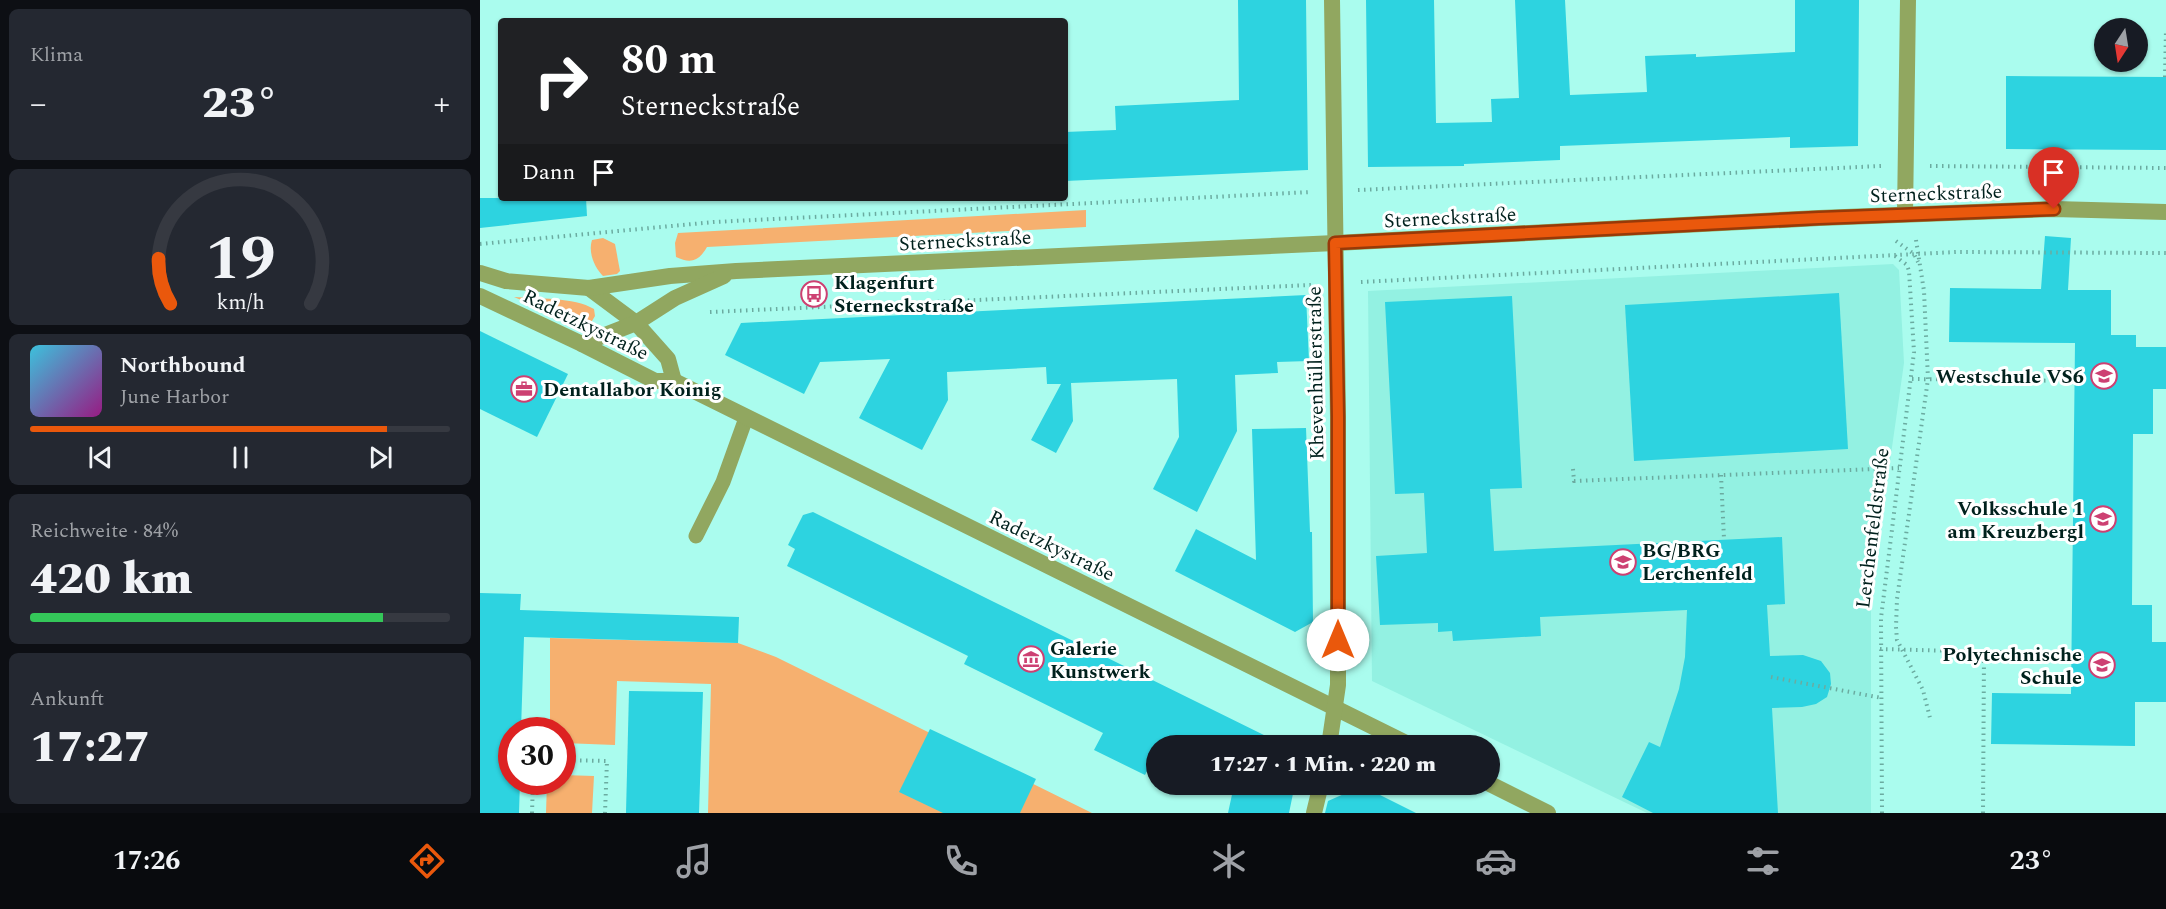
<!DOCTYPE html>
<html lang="de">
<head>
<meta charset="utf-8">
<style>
  :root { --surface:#171b24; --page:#242831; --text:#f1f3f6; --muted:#9ea1a6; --line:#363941; --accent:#ea580c }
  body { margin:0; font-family:Spectral,serif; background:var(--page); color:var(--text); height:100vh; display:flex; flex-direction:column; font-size:22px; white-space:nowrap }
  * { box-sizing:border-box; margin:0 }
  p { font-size:20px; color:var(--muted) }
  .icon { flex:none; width:33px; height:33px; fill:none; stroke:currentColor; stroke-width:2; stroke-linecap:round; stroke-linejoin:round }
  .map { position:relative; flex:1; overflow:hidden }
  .sheet { display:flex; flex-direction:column; gap:9px; padding:9px; background:#0d0f14; width:480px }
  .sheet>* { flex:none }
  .hud { position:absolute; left:18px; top:18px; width:570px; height:183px; border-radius:6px; box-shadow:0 2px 4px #0004; background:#202124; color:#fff; overflow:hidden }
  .needle { width:39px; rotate:192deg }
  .buttons { position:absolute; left:1614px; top:18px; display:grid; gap:12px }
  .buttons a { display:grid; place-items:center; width:54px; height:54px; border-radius:50%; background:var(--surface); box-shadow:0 2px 4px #0004; font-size:30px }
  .speed { position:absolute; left:18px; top:717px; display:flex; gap:12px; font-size:30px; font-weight:700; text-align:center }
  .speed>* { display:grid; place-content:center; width:78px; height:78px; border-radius:50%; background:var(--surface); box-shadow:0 2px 4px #0004; line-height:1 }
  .speed .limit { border:9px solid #d22; background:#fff; color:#111 }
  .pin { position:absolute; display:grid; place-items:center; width:51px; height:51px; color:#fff; margin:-62px -26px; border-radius:50% 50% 50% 0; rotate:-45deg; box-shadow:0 0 6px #0007 }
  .pin .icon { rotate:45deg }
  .me { position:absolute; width:66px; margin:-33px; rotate:0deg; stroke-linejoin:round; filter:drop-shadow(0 0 4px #0008) }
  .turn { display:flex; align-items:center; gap:21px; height:126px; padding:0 24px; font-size:27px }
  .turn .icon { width:78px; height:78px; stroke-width:2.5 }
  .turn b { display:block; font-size:42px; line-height:51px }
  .then { display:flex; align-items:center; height:57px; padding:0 24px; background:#0003; gap:12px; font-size:22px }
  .big { font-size:45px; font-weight:800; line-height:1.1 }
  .sheet .widget { flex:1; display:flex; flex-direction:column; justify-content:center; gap:9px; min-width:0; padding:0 21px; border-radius:9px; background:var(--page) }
  .sheet .dial { align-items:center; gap:0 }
  .dial svg { height:156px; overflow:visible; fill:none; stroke:var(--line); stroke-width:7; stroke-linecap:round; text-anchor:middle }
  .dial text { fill:var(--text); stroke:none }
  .song { display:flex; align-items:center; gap:18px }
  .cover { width:72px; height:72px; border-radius:9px; background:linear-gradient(135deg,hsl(190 70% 55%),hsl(310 70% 35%)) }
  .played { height:6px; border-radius:3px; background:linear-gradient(90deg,var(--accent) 85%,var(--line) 85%) }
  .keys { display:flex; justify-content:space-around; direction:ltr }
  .heat { display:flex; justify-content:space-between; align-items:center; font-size:33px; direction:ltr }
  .charge { height:9px; border-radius:4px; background:linear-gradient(90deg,#34c759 84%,var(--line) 0) }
  .trip { position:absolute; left:666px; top:735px; width:354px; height:60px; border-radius:30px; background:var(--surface); box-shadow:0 2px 4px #0004; font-weight:800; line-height:60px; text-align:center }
  .dock { display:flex; height:96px; justify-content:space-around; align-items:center; background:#090b0e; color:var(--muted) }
  .dock .icon { width:42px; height:42px }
  .dock .current { color:var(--accent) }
  .dock b { font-size:27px; color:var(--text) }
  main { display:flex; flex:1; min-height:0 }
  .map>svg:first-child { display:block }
</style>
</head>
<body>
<main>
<section class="sheet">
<div class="widget"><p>Klima</p>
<div class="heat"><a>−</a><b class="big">23°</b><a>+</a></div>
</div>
<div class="widget dial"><svg viewBox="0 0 100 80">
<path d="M14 69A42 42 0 1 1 86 69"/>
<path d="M14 69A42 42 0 0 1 8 46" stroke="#ea580c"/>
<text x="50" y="56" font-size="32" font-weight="700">19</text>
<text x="50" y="72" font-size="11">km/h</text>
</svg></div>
<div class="widget">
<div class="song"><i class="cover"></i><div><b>Northbound</b><p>June Harbor</p></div></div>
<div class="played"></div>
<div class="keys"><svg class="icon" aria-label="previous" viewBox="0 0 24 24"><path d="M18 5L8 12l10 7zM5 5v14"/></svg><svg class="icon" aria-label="pause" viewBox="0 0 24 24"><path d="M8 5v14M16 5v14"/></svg><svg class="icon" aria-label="next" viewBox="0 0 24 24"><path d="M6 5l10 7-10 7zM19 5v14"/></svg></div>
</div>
<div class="widget"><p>Reichweite · 84%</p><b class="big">420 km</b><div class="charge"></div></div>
<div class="widget"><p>Ankunft</p><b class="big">17:27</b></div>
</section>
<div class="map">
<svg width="1686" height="813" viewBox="0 0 1686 813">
  <rect width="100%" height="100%" fill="#aafcee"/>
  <polygon fill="#93f1e2" points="1413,264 1419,270 1424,363 1391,595 1391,813 1167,813 892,681 888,291"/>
  <g fill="#f6b06f">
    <path d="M606 210V227L227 247C219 261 211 264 196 257L195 243 198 233Z"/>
    <path d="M123 238 135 244 140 271 137 274 123 276C114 267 108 252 112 240Z"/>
    <path d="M34 297C57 299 94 297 114 309L115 316 112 321C91 326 54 305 34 297Z"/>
    <polygon points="70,638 258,643 296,657 612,813 228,813 231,684 137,681 135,745 83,743 82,730 70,730"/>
    <polygon points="83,775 114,776 112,813 66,813 67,782 82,782"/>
  </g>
  <g fill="#2dd3e0">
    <polygon points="758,0 826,0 828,170 585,181 585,132 636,130 635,106 759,100"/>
    <polygon points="886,0 954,0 956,123 1012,122 1011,99 1039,98 1035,0 1085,0 1090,95 1167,92 1165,56 1216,54 1216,57 1315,52 1315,0 1379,0 1378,146 1310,148 1310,137 1080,146 1080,160 984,164 984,166 888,167"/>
    <polygon points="1526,76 1686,77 1686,150 1526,149"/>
    <polygon points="0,198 106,198 107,216 0,228"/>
    <polygon points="1565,236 1591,238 1588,290 1631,290 1631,335 1656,335 1656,347 1686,347 1686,389 1673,389 1673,434 1653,434 1652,605 1672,605 1672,642 1686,642 1686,702 1655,702 1655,746 1511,744 1512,693 1591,694 1595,343 1469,342 1470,288 1561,289"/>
    <polygon points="1359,293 1368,449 1154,461 1145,305"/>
    <polygon points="826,295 829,361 797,362 798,373 755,375 757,431 717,512 673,489 699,437 697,379 591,383 593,421 576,453 551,440 581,384 567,384 566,367 467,372 468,400 442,450 379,418 410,359 340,362 324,394 245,355 261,323"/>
    <polygon points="1032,296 1042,488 1010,489 1014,551 1302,537 1305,604 1287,605 1290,656 1323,655 1341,661 1350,673 1351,684 1347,697 1336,704 1322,707 1292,708 1298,813 1173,813 1142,797 1169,742 1180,747 1199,689 1205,657 1207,610 1060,617 1061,636 973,641 972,631 958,632 958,623 900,625 896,556 947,553 944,493 915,494 905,302"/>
    <polygon points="0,331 88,374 57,437 0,409"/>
    <polygon points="826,428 830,532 832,532 833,622 815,632 695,571 716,529 776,560 772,429"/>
    <polygon points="333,512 514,602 806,746 676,746 676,753 665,775 614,750 623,733 484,664 488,656 307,566 315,549 308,545 323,515"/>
    <polygon points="0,593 41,594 40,610 259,617 258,643 44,637 41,730 32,730 32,782 40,782 39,813 0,813"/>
    <polygon points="149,691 223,692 219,813 146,813"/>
    <polygon points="450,729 556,779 540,813 463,813 419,792"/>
    <polygon points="741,784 815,784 809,813 748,813 753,790"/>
    <polygon points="882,786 936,813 845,813 848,801"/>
  </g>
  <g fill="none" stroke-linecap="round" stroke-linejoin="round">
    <g stroke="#6baba0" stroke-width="4" stroke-dasharray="1.5 4.5" stroke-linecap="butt">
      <polyline points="1685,77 1686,29"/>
      <polyline points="1450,166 1686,168"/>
      <polyline points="878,190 1401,166"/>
      <polyline points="1436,240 1444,291 1448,379 1417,599 1416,627 1417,640 1443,690 1450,718"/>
      <polyline points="1416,241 1434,254 1438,262"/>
      <polyline points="0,244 234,222 831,192"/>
      <polyline points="881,282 1476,252 1686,253"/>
      <polyline points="230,312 831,285"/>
      <polyline points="1432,379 1595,381"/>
      <polyline points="1093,469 1094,481 1419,468"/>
      <polyline points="1241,475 1244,539"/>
      <polyline points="1400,649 1592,654"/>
      <polyline points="1291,677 1402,698"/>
      <polyline points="82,760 127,761 125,813"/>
      <polyline points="52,813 53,782"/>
      <polyline points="1402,813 1401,618 1434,352 1429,271 1427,265 1415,256"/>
      <polyline points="1503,813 1504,653"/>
    </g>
    <polyline stroke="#91a760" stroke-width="15" points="216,536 243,482 266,418"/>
    <g stroke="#91a760" stroke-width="16">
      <polyline points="1425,214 1428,0"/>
      <polyline points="109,288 156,323 188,359 194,381"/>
      <polyline points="102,344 175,381 194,381 932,746"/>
      <polyline points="849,746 858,685 858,417 852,0"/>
      <polyline points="1010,784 1068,813"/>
      <polyline points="834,813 841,784"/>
    </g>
    <g stroke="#91a760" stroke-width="16">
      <polyline points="0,273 26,281 109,288 190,276 256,271 855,243 1339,218 1574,209 1686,212"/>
      <polyline points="0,296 102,344 156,323 195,298 244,276"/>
    </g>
  </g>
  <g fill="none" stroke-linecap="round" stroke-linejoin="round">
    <g stroke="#983908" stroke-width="15">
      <polyline id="route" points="858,640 858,417 855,243 1339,218 1574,209"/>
    </g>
    <use href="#route" stroke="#ea580c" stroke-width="10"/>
  </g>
  <defs>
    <g id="bus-ring" transform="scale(1.35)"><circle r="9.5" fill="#fff" stroke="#cd4072" stroke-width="1.5"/><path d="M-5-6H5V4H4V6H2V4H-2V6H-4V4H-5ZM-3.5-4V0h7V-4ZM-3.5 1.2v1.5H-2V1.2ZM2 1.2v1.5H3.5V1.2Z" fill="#cd4072"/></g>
    <g id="school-ring" transform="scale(1.35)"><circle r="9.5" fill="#fff" stroke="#cd4072" stroke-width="1.5"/><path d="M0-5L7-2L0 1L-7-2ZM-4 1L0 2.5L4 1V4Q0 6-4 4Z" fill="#cd4072"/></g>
    <g id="office-ring" transform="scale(1.35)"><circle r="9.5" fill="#fff" stroke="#cd4072" stroke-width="1.5"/><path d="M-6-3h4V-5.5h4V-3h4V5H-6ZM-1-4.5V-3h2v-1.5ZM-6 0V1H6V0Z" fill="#cd4072"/></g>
    <g id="museum-ring" transform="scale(1.35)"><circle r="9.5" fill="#fff" stroke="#cd4072" stroke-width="1.5"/><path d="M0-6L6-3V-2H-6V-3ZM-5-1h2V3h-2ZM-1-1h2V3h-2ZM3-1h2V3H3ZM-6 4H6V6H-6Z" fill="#cd4072"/></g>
  </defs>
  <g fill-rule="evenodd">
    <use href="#bus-ring" x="334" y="294"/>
    <use href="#school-ring" x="1624" y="376"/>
    <use href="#office-ring" x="44" y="389"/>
    <use href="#school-ring" x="1623" y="519"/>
    <use href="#school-ring" x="1143" y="562"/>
    <use href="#museum-ring" x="551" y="659"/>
    <use href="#school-ring" x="1622" y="665"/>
  </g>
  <g text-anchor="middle" stroke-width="6" stroke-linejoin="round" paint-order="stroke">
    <g font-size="20" fill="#00211d" stroke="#fff">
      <text transform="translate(1456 193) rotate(-2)" y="7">Sterneckstraße</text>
      <text transform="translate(970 217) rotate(-3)" y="7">Sterneckstraße</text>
      <text transform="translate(485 240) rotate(-3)" y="7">Sterneckstraße</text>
      <text transform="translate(106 324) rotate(26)" y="7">Radetzkystraße</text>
      <text transform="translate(835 373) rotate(-91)" y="7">Khevenhüllerstraße</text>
      <text transform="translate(1392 528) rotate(-83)" y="7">Lerchenfeldstraße</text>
      <text transform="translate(572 545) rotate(26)" y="7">Radetzkystraße</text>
    </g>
    <g font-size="20" font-weight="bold" fill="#00211d" stroke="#fff" text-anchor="start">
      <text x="354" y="289">Klagenfurt<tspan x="354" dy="23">Sterneckstraße</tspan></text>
      <text x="1604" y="383" text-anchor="end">Westschule VS6</text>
      <text x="63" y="396">Dentallabor Koinig</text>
      <text x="1604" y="515" text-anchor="end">Volksschule 1<tspan x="1604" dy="23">am Kreuzbergl</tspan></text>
      <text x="1162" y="557">BG/BRG<tspan x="1162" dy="23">Lerchenfeld</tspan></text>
      <text x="570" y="655">Galerie<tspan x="570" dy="23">Kunstwerk</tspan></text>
      <text x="1602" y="661" text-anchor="end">Polytechnische<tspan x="1602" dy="23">Schule</tspan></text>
    </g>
  </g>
</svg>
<div class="buttons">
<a><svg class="needle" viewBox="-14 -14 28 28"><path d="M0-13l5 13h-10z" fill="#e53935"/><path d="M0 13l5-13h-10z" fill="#9ea1a6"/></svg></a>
</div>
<div class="speed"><div class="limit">30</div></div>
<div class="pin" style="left:1574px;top:209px;background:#d93025"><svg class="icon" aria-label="arrive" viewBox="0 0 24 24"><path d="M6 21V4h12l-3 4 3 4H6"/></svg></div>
<svg class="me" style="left:858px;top:640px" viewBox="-20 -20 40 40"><circle r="19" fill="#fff"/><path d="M0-13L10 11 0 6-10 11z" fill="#ea580c"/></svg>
<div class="trip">17:27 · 1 Min. · 220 m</div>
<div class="hud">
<div class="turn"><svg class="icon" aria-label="right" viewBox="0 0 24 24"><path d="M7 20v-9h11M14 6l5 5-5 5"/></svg><div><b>80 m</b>Sterneckstraße</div></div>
<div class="then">Dann<svg class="icon" aria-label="arrive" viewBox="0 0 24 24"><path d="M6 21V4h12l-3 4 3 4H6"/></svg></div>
</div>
</div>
</main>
<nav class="dock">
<b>17:26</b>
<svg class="icon current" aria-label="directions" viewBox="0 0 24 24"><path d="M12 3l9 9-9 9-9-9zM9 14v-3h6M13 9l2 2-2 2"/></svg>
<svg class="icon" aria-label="music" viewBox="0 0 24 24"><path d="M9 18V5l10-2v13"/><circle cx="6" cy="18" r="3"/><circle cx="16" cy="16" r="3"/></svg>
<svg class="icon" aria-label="phone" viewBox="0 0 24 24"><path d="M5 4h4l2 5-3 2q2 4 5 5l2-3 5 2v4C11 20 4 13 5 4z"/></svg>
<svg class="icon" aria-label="climate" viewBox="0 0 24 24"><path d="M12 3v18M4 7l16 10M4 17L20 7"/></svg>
<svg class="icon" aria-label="car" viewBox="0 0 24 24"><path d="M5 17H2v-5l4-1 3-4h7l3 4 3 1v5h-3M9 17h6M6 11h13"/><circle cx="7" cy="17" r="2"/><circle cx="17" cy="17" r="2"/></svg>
<svg class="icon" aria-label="filters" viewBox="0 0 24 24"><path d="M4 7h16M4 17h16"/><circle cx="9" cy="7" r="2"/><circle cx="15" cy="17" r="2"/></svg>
<b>23°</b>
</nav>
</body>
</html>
